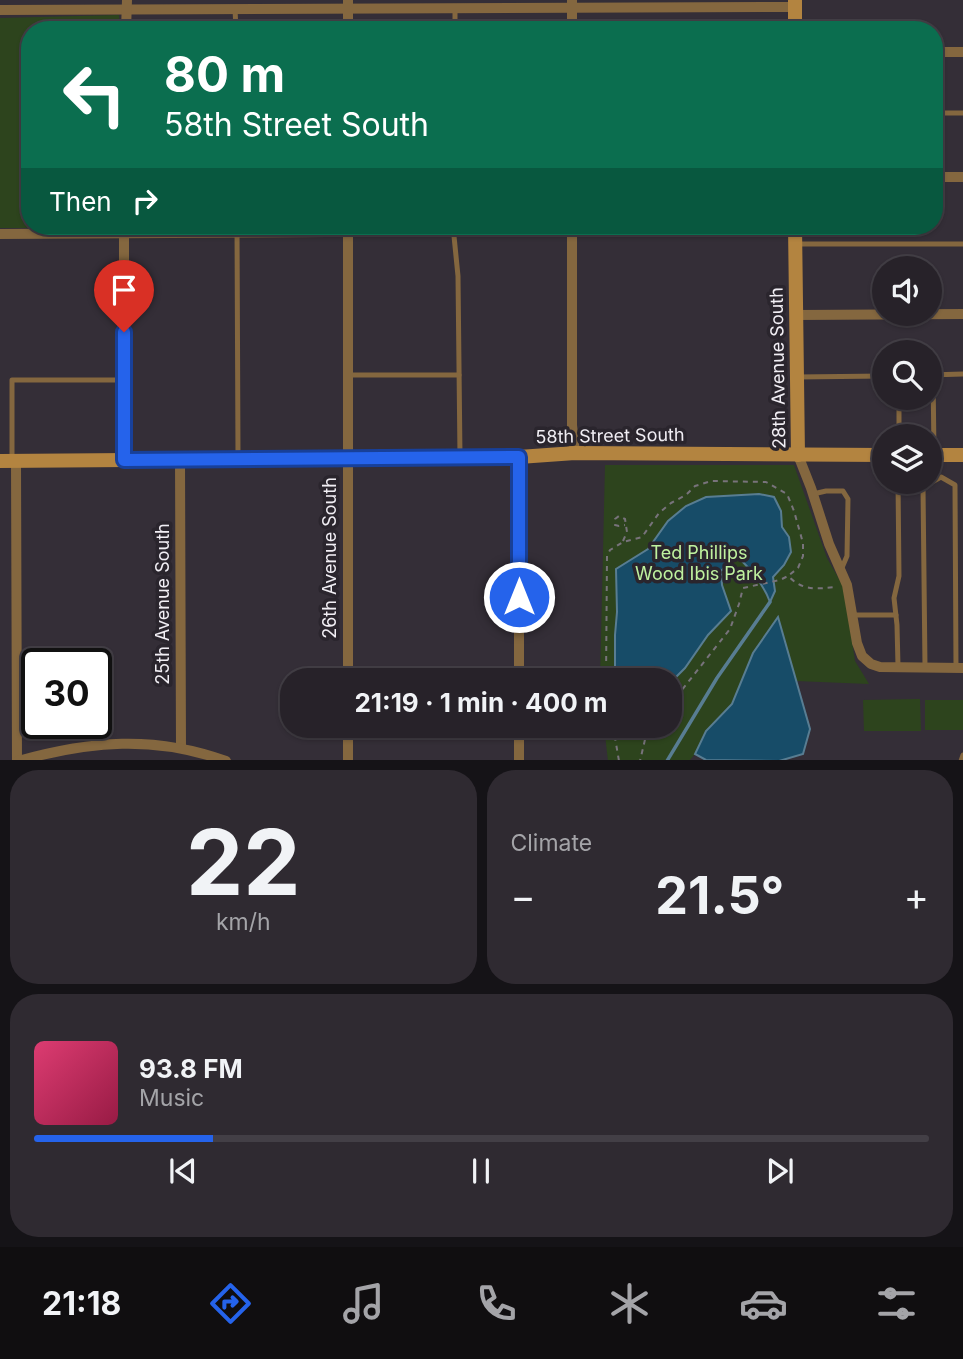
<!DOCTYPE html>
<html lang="en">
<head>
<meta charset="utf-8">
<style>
  :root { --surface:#272229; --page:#2f2a31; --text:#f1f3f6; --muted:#a4a4a8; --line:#433f46; --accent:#2563eb }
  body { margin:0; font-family:Inter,sans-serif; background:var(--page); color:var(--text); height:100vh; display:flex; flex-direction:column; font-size:26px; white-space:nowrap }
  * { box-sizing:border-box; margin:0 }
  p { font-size:23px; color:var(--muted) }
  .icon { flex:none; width:38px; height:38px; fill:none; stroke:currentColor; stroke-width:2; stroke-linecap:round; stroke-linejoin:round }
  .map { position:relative; height:760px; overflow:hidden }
  .details { display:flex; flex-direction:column; gap:10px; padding:10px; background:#151317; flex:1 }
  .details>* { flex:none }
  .top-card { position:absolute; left:21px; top:21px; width:922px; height:214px; border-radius:28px; box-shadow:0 2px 5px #0004,0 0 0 2px var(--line); background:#0b6e4f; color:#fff; overflow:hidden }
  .fabs { position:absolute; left:872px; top:256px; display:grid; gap:14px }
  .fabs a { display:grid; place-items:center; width:70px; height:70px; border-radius:50%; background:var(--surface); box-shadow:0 2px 5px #0004,0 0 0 2px var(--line); font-size:35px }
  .speed { position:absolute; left:21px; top:648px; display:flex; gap:14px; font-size:35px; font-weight:700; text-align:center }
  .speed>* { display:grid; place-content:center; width:91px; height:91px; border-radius:50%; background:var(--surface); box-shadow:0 2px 5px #0004,0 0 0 2px var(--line); line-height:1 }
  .speed .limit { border:4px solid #111; border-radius:10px; background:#fff; color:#111 }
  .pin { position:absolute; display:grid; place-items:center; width:60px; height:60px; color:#fff; margin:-72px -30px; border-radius:50% 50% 50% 0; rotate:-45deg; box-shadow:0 0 7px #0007 }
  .pin .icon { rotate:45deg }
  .me { position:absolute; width:77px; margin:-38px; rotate:0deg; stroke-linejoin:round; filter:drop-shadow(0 0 5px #0008) }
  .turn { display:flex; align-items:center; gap:24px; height:147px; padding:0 28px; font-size:32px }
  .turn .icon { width:91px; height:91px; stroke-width:2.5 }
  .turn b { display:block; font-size:49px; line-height:60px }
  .then { display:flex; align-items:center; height:66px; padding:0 28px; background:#0003; gap:14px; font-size:26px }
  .big { font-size:52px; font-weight:700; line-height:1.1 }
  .details .widget { flex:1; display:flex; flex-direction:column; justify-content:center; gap:10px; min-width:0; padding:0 24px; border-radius:28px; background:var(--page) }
  .details .dial { align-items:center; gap:0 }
  .dial b { font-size:91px; line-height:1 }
  .song { display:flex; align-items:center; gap:21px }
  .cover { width:84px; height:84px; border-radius:10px; background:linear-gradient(135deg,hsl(340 70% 55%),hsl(340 70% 35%)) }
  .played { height:7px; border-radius:4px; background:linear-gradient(90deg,var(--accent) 20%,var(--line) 20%) }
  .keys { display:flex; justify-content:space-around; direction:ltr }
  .heat { display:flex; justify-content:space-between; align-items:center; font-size:38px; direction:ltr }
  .details .tiles { flex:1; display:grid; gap:10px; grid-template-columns:1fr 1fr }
  .widget:last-child { grid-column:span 2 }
  .trip { position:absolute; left:280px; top:668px; width:402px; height:70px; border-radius:28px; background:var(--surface); box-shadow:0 2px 5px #0004,0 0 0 2px var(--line); font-weight:700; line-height:70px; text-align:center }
  .menu { display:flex; height:112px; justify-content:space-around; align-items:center; background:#100e10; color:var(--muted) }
  .menu .icon { width:49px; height:49px }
  .menu .current { color:var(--accent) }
  .menu b { font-size:32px; color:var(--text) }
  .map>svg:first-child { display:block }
</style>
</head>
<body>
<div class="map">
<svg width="963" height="761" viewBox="0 0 963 761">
  <rect width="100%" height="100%" fill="#342e37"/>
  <g fill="#2d441d">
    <polygon points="119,15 120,30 30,30 30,226 118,226 118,228 0,228 0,18"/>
    <polygon points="605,465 794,465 827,558 844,588 855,661 869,684 796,681 778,618 753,653 732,704 707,731 695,754 690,760 608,761 604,726 670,726 670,681 600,681"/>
    <polygon points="920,699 921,731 864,731 863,700"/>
    <rect x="925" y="700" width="38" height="30"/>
  </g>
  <g fill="#174c68" stroke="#587d92" stroke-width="2">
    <path d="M759 494 774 497 781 511 782 527 789 537 791 552 784 565 773 577 775 591 770 602C764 585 753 572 740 559L731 561 721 571 722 585 731 611 708 635 685 668 670 683V681H615V635L617 612 616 569 648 549 668 521 686 506 706 497Z"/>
    <polygon points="778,617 810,729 803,754 779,761 706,760 695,754 706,731 732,704 753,653"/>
  </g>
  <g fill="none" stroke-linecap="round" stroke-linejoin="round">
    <polyline stroke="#587d92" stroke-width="3.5" points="667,761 717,678 770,602"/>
    <g stroke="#78737b" stroke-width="2" stroke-dasharray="5 5" stroke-linecap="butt">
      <polyline points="623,541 627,532 625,519 619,516 615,519 615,525 619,526 625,525"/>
      <polyline points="606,681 607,556 610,550 623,542 642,537 659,513 671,503 686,495 695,486 711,481 766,482 787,494 794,511 803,543 803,556 798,568 788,576"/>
      <path d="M670 705 730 629 739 604 743 588 780 580 788 576C803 591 816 589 836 587"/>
      <polyline points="613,726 619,761"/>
      <polyline points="637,726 647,731 640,761"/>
      <polyline points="647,731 653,726"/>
    </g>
    <g stroke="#84673f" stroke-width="5">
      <polyline points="235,9 236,30"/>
      <polyline points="455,30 455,8"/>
      <polyline points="934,113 963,113"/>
      <polyline points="237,226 238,456"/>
      <polyline points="453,226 458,276 460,457"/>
      <polyline points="798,244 963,244"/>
      <polyline points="348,375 459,375"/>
      <polyline points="929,375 963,374"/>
      <polyline points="933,375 934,452"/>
      <polyline points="797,377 884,376"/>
      <polyline points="899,397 899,436"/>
      <polyline points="12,460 12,380 124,380"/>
      <polyline points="813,494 826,491 843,491 848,499 847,556 841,570"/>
      <polyline points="852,615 896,615"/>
      <polyline points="898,666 897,625 894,598 899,576 898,481"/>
      <polyline points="925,667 923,487 941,477 955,485 956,668"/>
      <polyline points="961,761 963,755"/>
    </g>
    <g stroke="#84673f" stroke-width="10">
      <polyline points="0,10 795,7"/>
      <polyline points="126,30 127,0"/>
      <polyline points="348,30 348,0"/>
      <polyline points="572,30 572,0"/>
      <polyline points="934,52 963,52"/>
      <polyline points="934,177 963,177"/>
      <polyline points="124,226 124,460"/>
      <polyline points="348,226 348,681"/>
      <polyline points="572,226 572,425 575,453"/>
      <polyline points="0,234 795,229"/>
      <polyline points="796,315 963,314"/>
      <polyline points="798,455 811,488 829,544 847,585 857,643 862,656 871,664 880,667 963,668"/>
      <polyline points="519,457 519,681"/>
      <polyline points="180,460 181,748"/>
      <polyline points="16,461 17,761"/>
      <polyline points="348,726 348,761"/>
      <polyline points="519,726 519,761"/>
      <path d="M18 761C90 741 154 735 226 761"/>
    </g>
    <g stroke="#b38440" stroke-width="14">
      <polyline points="795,30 795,0"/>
      <polyline points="795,226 798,455"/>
      <polyline points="929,455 963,455"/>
      <polyline points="0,461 519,457 575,453 884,455"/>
    </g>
  </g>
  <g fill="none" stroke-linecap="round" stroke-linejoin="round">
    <g stroke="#184099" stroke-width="18">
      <polyline id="route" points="124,332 124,460 519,457 519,597"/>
    </g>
    <use href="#route" stroke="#2563eb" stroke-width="12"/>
  </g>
  <g text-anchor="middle" stroke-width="7" stroke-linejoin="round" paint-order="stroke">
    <g font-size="18" fill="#f1eef4" stroke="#2a252d">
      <text transform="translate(778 368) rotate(-91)" y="6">28th Avenue South</text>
      <text transform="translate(610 436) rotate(-1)" y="6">58th Street South</text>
      <text transform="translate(330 558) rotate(-90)" y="6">26th Avenue South</text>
      <text transform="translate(163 604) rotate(-90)" y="6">25th Avenue South</text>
    </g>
    <g font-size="18" fill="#bff29f" stroke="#2a252d">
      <text x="699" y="559">Ted Phillips<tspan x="699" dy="21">Wood Ibis Park</tspan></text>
    </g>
  </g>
</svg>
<div class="fabs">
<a><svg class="icon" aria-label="sound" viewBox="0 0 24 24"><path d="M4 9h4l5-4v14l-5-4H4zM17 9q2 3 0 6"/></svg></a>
<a><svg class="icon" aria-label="search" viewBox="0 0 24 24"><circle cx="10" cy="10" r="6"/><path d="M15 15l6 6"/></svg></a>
<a><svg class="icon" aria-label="layers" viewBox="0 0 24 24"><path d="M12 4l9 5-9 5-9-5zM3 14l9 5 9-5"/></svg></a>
</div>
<div class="speed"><div class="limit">30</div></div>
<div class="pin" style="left:124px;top:332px;background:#d93025"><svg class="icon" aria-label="arrive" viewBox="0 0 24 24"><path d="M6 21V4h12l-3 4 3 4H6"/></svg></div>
<svg class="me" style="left:519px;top:597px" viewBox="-20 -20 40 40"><circle r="17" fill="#2563eb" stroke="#fff" stroke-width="3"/><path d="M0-11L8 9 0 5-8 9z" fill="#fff"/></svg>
<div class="trip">21:19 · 1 min · 400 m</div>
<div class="top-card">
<div class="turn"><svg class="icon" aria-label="left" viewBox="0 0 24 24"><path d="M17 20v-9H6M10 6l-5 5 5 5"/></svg><div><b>80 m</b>58th Street South</div></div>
<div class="then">Then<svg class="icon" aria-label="right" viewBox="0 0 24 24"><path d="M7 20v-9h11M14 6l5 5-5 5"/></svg></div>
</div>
</div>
<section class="details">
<div class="tiles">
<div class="widget dial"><b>22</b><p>km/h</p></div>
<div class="widget"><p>Climate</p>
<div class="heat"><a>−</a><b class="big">21.5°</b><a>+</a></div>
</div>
<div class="widget">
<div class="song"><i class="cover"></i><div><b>93.8 FM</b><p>Music</p></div></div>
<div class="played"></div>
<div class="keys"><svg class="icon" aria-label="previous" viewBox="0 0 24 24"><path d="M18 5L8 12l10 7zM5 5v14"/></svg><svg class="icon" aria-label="pause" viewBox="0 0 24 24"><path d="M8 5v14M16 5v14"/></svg><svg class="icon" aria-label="next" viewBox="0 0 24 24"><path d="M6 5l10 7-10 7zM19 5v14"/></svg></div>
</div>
</div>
</section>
<nav class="menu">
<b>21:18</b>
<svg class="icon current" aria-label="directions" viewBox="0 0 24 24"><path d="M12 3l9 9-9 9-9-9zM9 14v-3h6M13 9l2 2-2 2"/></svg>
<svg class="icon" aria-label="music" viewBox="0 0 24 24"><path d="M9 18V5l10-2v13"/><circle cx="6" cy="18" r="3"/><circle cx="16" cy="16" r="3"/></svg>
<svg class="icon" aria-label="phone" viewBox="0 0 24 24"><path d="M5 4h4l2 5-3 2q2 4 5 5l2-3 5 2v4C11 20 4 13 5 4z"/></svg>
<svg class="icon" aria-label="climate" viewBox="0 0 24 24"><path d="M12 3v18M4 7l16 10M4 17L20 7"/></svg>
<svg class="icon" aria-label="car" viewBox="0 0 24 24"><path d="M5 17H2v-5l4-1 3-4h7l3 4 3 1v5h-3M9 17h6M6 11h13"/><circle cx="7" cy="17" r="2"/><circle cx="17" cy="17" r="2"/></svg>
<svg class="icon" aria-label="filters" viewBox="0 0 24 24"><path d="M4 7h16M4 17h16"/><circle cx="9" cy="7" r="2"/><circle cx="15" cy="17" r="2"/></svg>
</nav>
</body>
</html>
